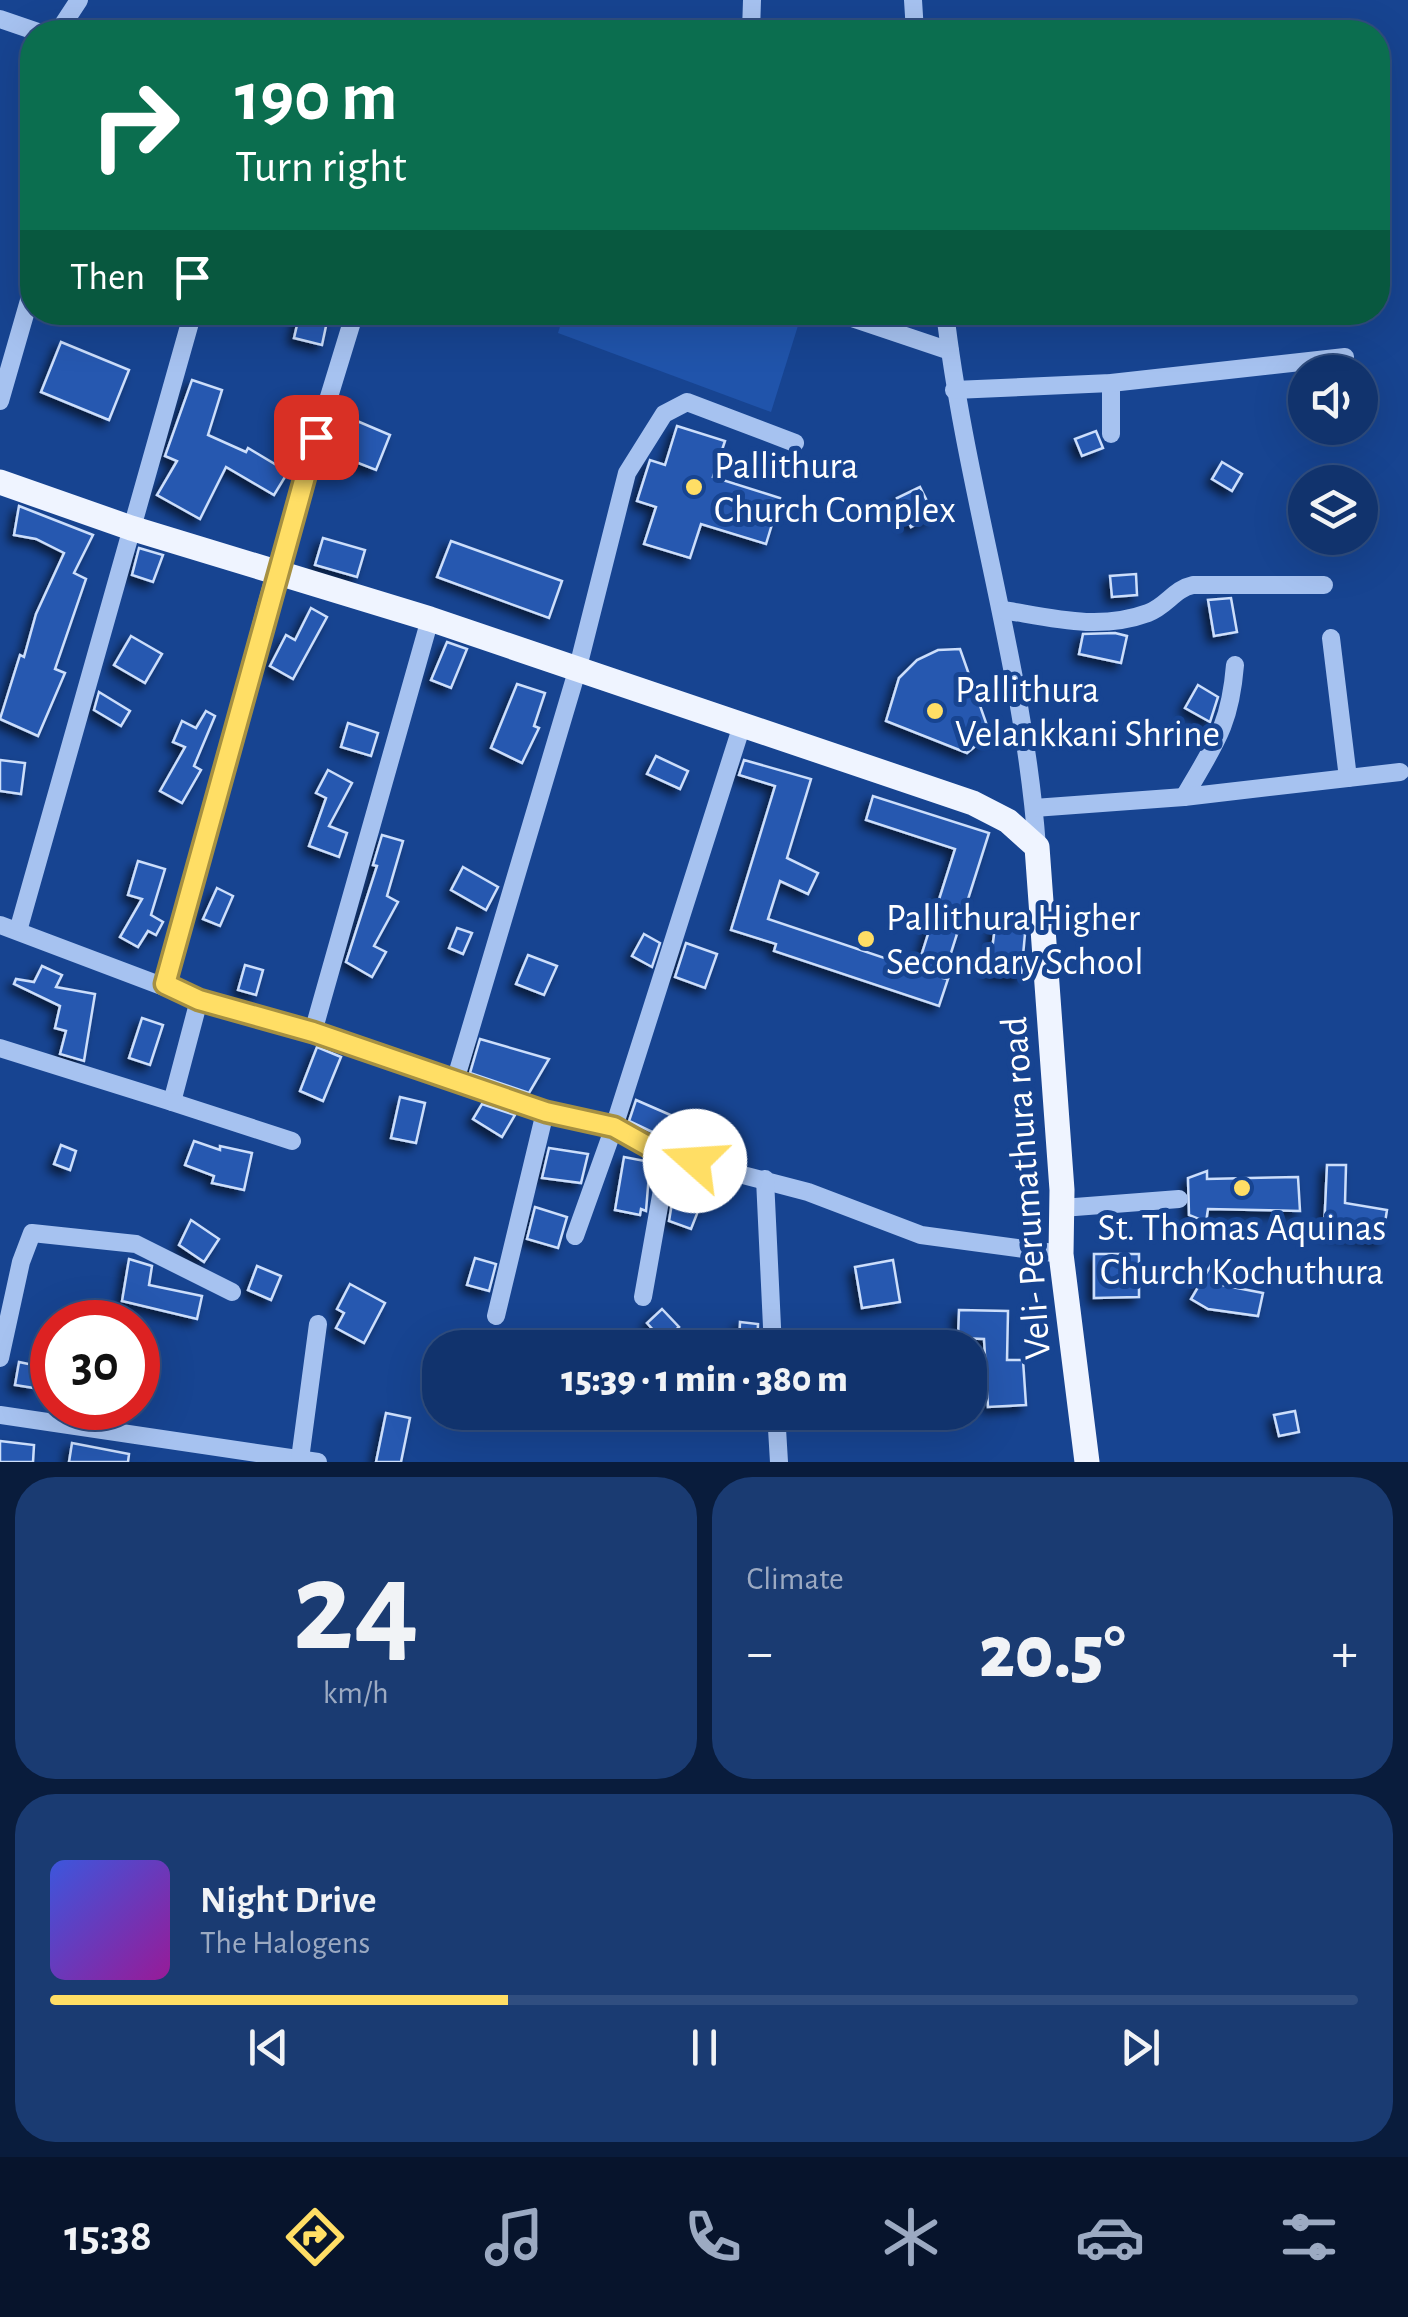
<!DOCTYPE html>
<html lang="en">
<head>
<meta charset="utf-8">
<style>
  :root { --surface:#11336d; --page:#1a3b72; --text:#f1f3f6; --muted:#9caac2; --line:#304e80; --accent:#ffde65 }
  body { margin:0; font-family:"Alegreya Sans",sans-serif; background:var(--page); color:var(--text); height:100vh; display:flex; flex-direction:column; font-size:38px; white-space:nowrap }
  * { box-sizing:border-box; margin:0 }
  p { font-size:32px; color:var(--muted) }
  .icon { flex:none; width:55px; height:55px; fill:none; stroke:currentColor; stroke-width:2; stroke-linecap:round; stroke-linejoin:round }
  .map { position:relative; height:1462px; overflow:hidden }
  .panel { display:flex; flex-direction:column; gap:15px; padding:15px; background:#091c3c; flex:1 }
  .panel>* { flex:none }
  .guide { position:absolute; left:20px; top:20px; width:1370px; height:305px; border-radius:40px; box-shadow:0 10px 40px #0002,0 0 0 2px var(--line); background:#0b6e4f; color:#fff; overflow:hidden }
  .controls { position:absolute; left:1288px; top:355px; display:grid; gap:20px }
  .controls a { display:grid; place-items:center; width:90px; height:90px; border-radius:50%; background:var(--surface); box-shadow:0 10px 40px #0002,0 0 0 2px var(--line); font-size:50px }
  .speed { position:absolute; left:30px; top:1300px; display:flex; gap:20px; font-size:50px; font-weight:700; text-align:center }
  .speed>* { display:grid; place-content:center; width:130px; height:130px; border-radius:50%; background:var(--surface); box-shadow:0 10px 40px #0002,0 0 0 2px var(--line); line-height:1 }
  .speed .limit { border:15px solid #d22; background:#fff; color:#111 }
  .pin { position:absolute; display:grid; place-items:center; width:85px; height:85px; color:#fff; margin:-42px; border-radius:20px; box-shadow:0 5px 15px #0006 }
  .me { position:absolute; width:110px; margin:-55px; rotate:289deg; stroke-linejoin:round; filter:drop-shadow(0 0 8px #0008) }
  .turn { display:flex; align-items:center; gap:35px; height:210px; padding:0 50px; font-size:45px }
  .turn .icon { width:130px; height:130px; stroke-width:2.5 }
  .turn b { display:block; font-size:70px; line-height:85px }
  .then { display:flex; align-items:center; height:95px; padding:0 50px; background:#0003; gap:20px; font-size:38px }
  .big { font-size:75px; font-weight:800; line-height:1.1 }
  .panel .tile { flex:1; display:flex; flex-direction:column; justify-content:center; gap:15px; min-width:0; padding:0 35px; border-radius:40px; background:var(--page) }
  .panel .dial { align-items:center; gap:0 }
  .dial b { font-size:130px; line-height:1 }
  .song { display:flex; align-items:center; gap:30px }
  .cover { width:120px; height:120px; border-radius:15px; background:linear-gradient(135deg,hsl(230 70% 55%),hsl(300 70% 35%)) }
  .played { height:10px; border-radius:5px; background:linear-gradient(90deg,var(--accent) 35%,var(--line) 35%) }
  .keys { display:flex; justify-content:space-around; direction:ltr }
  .heat { display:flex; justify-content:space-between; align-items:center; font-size:55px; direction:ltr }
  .panel .tiles { flex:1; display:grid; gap:15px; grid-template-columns:1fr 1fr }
  .tile:last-child { grid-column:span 2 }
  .trip { position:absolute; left:422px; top:1330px; width:565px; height:100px; border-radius:40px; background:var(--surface); box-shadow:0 10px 40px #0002,0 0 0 2px var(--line); font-weight:800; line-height:100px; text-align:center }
  .dock { display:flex; height:160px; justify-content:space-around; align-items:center; background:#07142c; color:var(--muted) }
  .dock .icon { width:70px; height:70px }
  .dock .selected { color:var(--accent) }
  .dock b { font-size:45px; color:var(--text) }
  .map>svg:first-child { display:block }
</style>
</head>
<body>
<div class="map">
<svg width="1408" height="1462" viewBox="0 0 1408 1462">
  <defs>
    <filter id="shadow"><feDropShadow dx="-5.5" dy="5.5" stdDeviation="5" flood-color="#0009"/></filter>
  </defs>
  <rect width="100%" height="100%" fill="#174491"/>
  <polygon fill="#2054ab" points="564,313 564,312 802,313 771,412 558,333"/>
  <g fill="#2659b0" stroke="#ccdefb" stroke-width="2.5" filter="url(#shadow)">
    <polygon points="300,312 329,312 322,345 294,338"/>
    <polygon points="61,342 129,370 109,420 41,392"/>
    <polygon points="192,380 222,390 208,435 246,452 248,448 288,472 274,495 226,467 200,519 157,495 177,461 165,456"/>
    <polygon points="357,421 390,435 376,470 343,457"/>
    <polygon points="677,426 725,441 713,477 780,498 766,544 701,524 690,558 644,544 656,507 637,501 650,460 665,465"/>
    <polygon points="1096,431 1103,448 1082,456 1075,439"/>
    <polygon points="1222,462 1242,474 1232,491 1212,479"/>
    <polygon points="920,487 934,515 911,527 897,498"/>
    <polygon points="19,506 93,535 74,573 86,579 55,669 65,673 38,736 0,719 20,655 24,657 36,614 64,553 36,539 14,535"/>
    <polygon points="323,538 365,550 357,577 315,565"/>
    <polygon points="451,541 562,581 549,618 437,577"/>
    <polygon points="139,548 163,555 153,582 132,575"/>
    <polygon points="1136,574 1137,595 1112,597 1110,576"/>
    <polygon points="1231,598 1237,632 1214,636 1208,600"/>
    <polygon points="311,608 327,617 293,679 270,666 286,635 295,640"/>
    <polygon points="1115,633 1127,636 1121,663 1079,654 1083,634"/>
    <polygon points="131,636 162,654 145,683 114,665"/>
    <polygon points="447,642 467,649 451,688 431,680"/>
    <polygon points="960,649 990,734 967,753 886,721 899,678 917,660 938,650"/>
    <polygon points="517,684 545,693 534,726 539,728 522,763 491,748"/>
    <polygon points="1198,685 1218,697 1210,722 1185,708"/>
    <polygon points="99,692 130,711 121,726 94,710"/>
    <polygon points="206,711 215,716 194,766 201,770 182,803 160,791 185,747 173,742 182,721 196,728"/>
    <polygon points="348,723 378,733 371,756 341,747"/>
    <polygon points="656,756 688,771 680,789 647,774"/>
    <polygon points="0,760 25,763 21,794 0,791"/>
    <polygon points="744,760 811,779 787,858 818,873 808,894 780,881 768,919 917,969 955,849 866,820 873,796 989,833 943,978 948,979 939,1006 774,951 776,944 731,930 775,786 739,775"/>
    <polygon points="328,770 352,783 329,826 347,833 339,857 309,846 326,798 316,793"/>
    <polygon points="382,835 403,841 387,896 398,902 374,946 386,952 372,977 346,962 377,866 373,865"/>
    <polygon points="138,861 165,869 151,915 163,922 156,935 148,931 138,947 120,937 142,899 128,895"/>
    <polygon points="463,867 498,887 486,910 451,890"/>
    <polygon points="217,888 233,896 220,926 203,919"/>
    <polygon points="996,919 1026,923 1021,977 989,973"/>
    <polygon points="457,928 472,933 463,954 449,948"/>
    <polygon points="644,934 660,943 652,967 632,956"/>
    <polygon points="686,943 717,954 705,988 675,977"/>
    <polygon points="528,955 557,966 544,995 516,984"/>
    <polygon points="245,965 263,970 256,995 238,990"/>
    <polygon points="42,966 62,975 56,987 95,994 84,1061 60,1054 66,1031 55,1028 60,1006 14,984 16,979 34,982"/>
    <polygon points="142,1018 163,1025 150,1065 129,1058"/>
    <polygon points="480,1039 549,1059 529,1093 470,1073"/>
    <polygon points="317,1047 341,1057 323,1101 300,1091"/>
    <polygon points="400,1097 425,1103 416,1143 391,1138"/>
    <polygon points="636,1100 675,1117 665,1138 629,1121"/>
    <polygon points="482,1104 515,1115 502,1137 473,1119"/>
    <polygon points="194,1141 220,1150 220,1146 252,1153 244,1190 212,1183 214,1176 185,1165"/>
    <polygon points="61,1145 76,1151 70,1170 54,1164"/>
    <polygon points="549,1148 588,1154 581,1183 542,1178"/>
    <polygon points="624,1157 650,1162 646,1211 641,1209 640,1215 615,1210"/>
    <polygon points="1327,1165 1346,1165 1345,1203 1387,1210 1382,1241 1324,1231"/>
    <polygon points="1207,1171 1207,1179 1298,1177 1300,1211 1208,1209 1206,1222 1189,1215 1188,1178"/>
    <polygon points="674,1191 702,1201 691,1229 669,1221"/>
    <polygon points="535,1207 567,1217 558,1248 527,1239"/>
    <polygon points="191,1220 219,1239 204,1262 179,1245"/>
    <polygon points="1094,1254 1139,1254 1139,1297 1094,1298"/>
    <polygon points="475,1258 496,1264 489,1291 467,1285"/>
    <polygon points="129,1259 152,1266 149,1285 202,1296 197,1319 122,1301"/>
    <polygon points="893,1260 900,1302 862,1308 855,1267"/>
    <polygon points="1211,1265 1228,1275 1222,1285 1263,1293 1258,1316 1208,1309 1191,1299"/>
    <polygon points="257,1266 281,1276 271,1300 248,1290"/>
    <polygon points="350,1284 385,1303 364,1343 336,1328 344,1313 337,1309"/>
    <polygon points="662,1309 679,1327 663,1341 647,1323"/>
    <polygon points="959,1310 1008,1311 1007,1360 1023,1360 1026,1405 988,1407 984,1339 958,1338"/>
    <polygon points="740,1322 758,1324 757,1347 739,1346"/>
    <polygon points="19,1362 38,1366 34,1388 15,1385"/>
    <polygon points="1295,1411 1299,1432 1279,1436 1274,1415"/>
    <polygon points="386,1413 410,1418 401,1462 376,1462"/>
    <polygon points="0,1441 34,1445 33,1462 0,1462"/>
    <polygon points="72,1443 129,1454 128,1462 69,1462"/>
  </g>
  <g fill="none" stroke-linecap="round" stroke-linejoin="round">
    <g stroke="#a6c2f0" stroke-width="18">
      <polyline points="913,0 915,32"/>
      <polyline points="0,19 38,32"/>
      <polyline points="58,32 79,0"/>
      <polyline points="751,32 752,0"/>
      <polyline points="834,312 950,351"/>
      <path d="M945 312C966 492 1024 666 1037 847"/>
      <polyline points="1111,383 1111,434"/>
      <polyline points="954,390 1111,383 1345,357"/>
      <polyline points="0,401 32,290"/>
      <path d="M1003 610C1052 618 1099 631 1148 613 1167 606 1174 589 1193 585H1324"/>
      <polyline points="1331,638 1348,778"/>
      <path d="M1184 797C1214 745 1230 727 1235 665"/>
      <polyline points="1034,808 1184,797 1400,772"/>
      <polyline points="0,925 199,1000 313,1032 545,1112 614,1127 742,725"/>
      <polyline points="18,931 193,312"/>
      <polyline points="165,985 275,573 355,312"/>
      <polyline points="313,1032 430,619"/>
      <polyline points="0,1048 172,1102 199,1000"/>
      <polyline points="455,1081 577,671 627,473 664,414 687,402 795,443"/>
      <polyline points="172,1102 292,1141"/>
      <polyline points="662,1154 808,1192 921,1235 1061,1254"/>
      <polyline points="765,1179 773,1348"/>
      <polyline points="1062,1208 1179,1199"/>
      <polyline points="575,1236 614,1127 662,1154 665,1173 643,1297"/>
      <polyline points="496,1316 545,1112"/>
      <polyline points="0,1358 21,1262 32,1233 136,1244 232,1292"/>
      <polyline points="776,1412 779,1462"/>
      <polyline points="0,1415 318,1462"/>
      <polyline points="300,1459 318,1324"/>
    </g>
    <polyline stroke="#eff4ff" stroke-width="25" points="0,482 131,528 430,619 973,803 1008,821 1037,847 1062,1190 1061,1254 1087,1462"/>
  </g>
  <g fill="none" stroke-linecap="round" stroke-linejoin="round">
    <g stroke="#a69042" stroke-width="25">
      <polyline id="route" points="316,437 165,984 199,1000 313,1032 546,1112 614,1127 662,1154 695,1161"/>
    </g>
    <use href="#route" stroke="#ffde65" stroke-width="18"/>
  </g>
  <g fill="#ffde65" stroke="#174491" stroke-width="4">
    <circle cx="694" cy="487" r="10"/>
    <circle cx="935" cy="711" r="10"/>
    <circle cx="866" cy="939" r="10"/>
    <circle cx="1242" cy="1188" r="10"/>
  </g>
  <g text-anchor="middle" stroke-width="10" stroke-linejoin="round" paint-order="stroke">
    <g font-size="38" fill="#fff" stroke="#174491" text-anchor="start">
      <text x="714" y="478">Pallithura<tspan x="714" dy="44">Church Complex</tspan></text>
      <text x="955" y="702">Pallithura<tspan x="955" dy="44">Velankkani Shrine</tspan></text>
      <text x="886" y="930">Pallithura Higher<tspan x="886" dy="44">Secondary School</tspan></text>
      <text x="1242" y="1240" text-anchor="middle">St. Thomas Aquinas<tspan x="1242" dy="44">Church Kochuthura</tspan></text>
    </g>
    <g font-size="38" fill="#fff" stroke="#174491">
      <text transform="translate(1025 1188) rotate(-94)" y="13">Veli- Perumathura road</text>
    </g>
  </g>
</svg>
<div class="controls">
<a><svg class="icon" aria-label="sound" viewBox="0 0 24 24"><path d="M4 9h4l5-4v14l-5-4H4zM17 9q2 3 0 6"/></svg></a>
<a><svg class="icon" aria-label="layers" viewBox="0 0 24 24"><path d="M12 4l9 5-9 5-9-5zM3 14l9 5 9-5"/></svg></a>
</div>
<div class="speed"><div class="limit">30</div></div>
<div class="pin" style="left:316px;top:437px;background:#d93025"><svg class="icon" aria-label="arrive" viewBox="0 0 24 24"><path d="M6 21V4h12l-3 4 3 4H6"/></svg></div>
<svg class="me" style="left:695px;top:1161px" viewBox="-20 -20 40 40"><circle r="19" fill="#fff"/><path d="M0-13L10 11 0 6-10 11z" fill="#ffde65"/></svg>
<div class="trip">15:39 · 1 min · 380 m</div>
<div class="guide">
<div class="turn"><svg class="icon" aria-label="right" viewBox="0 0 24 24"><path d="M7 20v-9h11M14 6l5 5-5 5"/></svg><div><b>190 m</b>Turn right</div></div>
<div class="then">Then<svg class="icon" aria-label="arrive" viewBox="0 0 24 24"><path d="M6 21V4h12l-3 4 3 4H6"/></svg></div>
</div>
</div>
<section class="panel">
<div class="tiles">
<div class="tile dial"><b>24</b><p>km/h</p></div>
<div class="tile"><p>Climate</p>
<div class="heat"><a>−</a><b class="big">20.5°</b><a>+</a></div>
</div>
<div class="tile">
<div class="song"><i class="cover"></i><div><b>Night Drive</b><p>The Halogens</p></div></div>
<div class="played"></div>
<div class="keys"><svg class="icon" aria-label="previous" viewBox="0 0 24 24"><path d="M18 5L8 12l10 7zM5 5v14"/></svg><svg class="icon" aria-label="pause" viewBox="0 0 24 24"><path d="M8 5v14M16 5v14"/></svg><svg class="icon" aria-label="next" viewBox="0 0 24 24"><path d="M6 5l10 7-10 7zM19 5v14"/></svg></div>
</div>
</div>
</section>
<nav class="dock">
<b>15:38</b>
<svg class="icon selected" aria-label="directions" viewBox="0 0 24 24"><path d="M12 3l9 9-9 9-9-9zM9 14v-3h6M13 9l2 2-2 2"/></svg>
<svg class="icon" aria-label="music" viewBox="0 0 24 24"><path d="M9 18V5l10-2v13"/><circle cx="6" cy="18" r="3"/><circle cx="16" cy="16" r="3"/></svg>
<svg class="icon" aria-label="phone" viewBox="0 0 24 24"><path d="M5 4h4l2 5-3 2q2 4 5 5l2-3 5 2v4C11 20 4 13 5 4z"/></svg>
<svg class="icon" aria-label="climate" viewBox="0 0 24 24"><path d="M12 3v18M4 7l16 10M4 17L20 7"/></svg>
<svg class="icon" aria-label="car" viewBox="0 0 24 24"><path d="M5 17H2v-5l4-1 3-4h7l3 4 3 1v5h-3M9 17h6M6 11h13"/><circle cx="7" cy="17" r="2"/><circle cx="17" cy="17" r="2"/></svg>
<svg class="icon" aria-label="filters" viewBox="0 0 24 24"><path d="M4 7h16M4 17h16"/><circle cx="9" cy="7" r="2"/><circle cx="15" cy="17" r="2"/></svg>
</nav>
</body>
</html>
